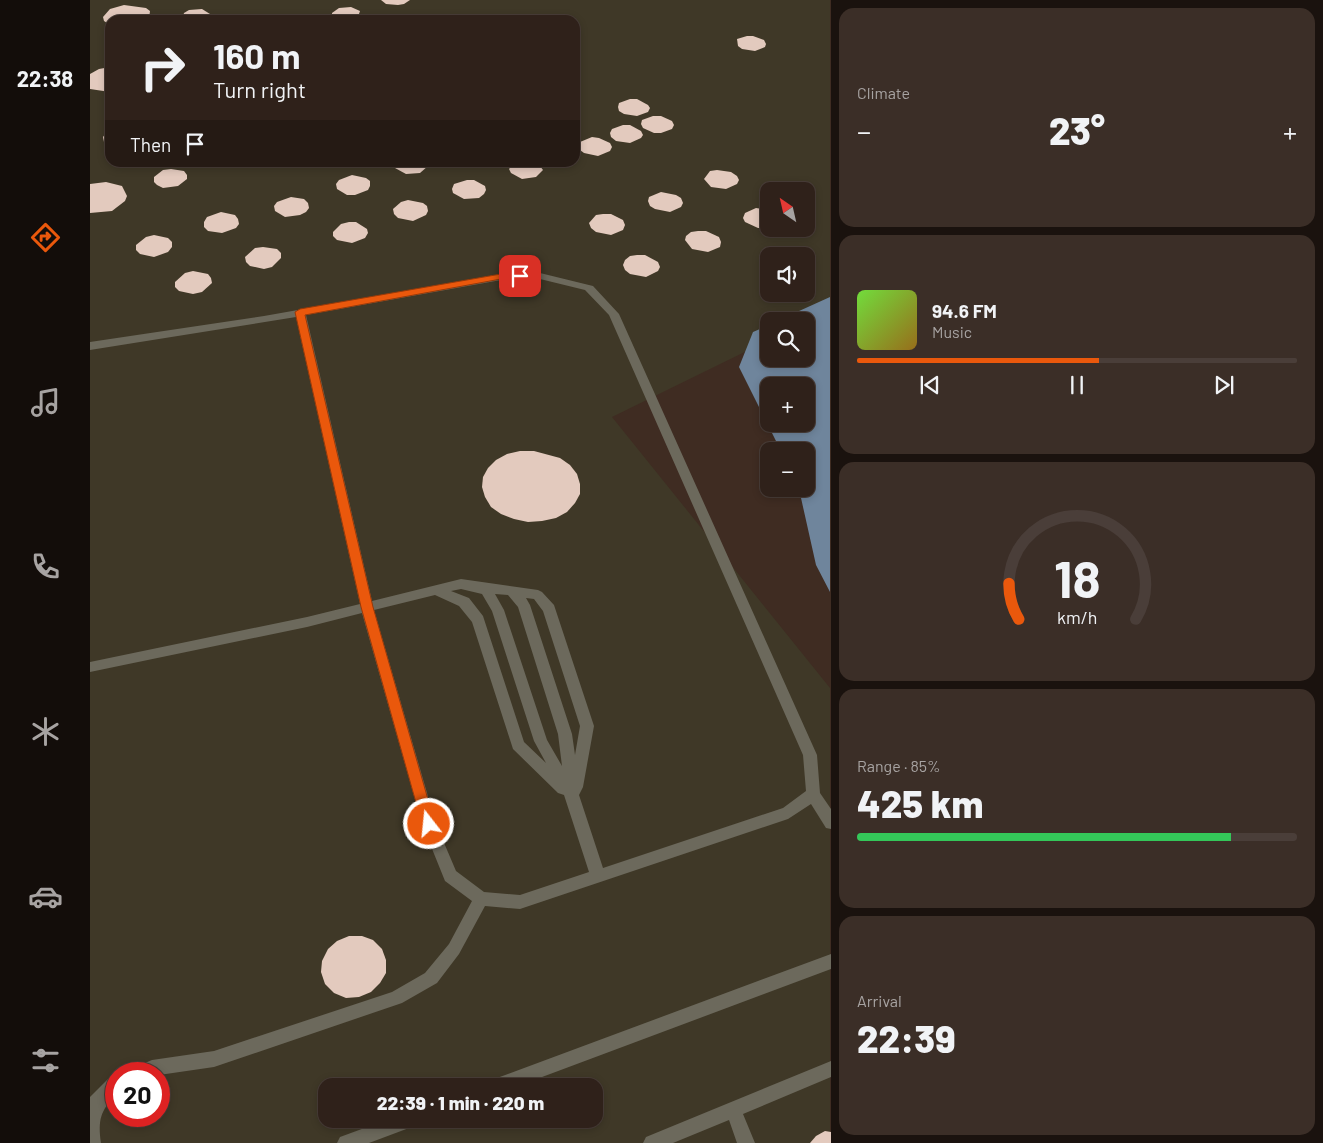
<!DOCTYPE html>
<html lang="en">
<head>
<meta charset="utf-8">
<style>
  :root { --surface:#2f211a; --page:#3b2e27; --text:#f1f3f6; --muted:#a7a3a2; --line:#4a3e39; --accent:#ea580c }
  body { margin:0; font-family:Barlow,sans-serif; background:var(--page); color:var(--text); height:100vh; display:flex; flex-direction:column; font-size:19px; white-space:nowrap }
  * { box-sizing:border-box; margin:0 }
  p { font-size:16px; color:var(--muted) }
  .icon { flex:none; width:28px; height:28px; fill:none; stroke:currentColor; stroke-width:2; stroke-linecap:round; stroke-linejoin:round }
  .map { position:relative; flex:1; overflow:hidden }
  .drawer { display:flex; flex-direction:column; gap:8px; padding:8px; background:#1a120e; width:492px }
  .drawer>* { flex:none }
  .guide { position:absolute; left:15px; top:15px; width:475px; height:152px; border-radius:15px; box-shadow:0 2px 8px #0003,0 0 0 1px var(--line); background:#2f211a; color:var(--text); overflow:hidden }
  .needle { width:32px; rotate:326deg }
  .buttons { position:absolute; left:670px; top:182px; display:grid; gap:10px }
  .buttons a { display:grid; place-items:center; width:55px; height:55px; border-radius:10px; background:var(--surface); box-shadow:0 2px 8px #0003,0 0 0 1px var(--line); font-size:25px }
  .speed { position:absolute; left:15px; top:1062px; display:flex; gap:10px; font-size:25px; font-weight:700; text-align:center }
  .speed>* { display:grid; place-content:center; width:65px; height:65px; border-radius:50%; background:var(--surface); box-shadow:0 2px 8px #0003,0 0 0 1px var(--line); line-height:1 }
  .speed .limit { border:8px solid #d22; background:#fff; color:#111 }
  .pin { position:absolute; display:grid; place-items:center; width:42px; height:42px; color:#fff; margin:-21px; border-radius:10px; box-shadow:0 2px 8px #0006 }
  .me { position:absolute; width:55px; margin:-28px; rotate:344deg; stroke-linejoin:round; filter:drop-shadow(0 0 4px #0008) }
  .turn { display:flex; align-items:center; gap:18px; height:105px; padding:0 25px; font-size:22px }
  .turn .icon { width:65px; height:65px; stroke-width:2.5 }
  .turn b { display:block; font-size:35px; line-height:42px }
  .then { display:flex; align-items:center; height:48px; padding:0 25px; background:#0003; gap:10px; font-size:19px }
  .big { font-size:38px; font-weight:800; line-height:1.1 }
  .drawer .card { flex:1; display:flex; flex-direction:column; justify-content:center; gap:8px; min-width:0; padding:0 18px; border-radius:15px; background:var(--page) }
  .drawer .dial { align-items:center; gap:0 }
  .dial svg { height:130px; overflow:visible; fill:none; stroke:var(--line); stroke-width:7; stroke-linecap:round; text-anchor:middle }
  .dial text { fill:var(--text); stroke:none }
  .song { display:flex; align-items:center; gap:15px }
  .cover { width:60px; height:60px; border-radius:8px; background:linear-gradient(135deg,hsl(100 70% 55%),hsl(40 70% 35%)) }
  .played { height:5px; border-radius:2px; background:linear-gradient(90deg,var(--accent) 55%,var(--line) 55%) }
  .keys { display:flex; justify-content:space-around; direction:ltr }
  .heat { display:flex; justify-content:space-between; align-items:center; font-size:28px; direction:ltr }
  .charge { height:8px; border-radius:4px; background:linear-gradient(90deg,#34c759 85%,var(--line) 0) }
  .trip { position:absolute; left:228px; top:1078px; width:285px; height:50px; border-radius:15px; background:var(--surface); box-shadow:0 2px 8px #0003,0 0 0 1px var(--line); font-weight:800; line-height:50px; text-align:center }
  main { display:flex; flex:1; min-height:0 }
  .menu { display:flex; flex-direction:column; width:90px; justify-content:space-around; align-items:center; background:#130d0a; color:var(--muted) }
  .menu .icon { width:35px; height:35px }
  .menu .selected { color:var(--accent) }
  .menu b { font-size:22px; color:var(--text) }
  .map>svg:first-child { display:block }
</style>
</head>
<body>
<main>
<nav class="menu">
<b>22:38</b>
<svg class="icon selected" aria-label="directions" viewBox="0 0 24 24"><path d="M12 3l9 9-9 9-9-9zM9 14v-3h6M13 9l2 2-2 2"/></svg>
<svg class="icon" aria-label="music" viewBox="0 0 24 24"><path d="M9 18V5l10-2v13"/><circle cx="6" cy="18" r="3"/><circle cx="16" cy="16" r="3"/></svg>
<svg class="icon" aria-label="phone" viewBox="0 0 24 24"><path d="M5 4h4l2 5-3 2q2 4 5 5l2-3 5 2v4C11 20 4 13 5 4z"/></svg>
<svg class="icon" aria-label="climate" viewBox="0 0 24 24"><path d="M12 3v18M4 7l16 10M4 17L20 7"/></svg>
<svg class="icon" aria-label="car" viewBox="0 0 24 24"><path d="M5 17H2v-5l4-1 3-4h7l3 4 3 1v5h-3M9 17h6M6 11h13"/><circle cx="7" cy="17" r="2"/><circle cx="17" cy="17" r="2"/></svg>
<svg class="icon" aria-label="filters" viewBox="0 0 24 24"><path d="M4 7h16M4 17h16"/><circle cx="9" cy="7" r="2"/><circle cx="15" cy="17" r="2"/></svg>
</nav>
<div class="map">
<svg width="741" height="1143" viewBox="0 0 741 1143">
  <rect width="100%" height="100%" fill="#3f2c22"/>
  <path fill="#3f3827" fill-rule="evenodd" d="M0 0H740V310L716 321H679V340L522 417 740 688V1143H0ZM20 20H485V162H20ZM679 191H716V229H679ZM679 256H716V294H679ZM26 1074H69V1116H26ZM236 1086H504V1119H236Z"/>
  <path fill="#6f859c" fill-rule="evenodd" d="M740 297V592L726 565 709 489H716V451H691L649 367 663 332 679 325V359H716V321H687ZM679 386H716V424H679Z"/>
  <g fill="#e3cabe">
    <polygon points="291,0 320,0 314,4 308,5 296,4"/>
    <polygon points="34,5 56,8 60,11 59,19 20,20 20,25 14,21 13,17 20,9"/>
    <polygon points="261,7 270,11 268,17 261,20 249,20 242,16 242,13 249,8"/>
    <polygon points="112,9 120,14 118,20 92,19 94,13 99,10"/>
    <polygon points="657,36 663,36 674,40 676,44 675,47 665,51 652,49 648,46 647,39"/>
    <polygon points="20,67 20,92 0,89 0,74 9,69"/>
    <polygon points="540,99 547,99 558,105 560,108 558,112 547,116 534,114 529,111 528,107 529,103"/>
    <polygon points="563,116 571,116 582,121 584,125 582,129 571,133 564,133 553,128 551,124 552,120"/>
    <polygon points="533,125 540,125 551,131 553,135 551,138 540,143 526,141 521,137 520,133 522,129"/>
    <polygon points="20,128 20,147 14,142 13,137"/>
    <polygon points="502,137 509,138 520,143 522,147 520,151 508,156 494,153 490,150 489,146 490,142"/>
    <polygon points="126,162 156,162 142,168 135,167"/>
    <polygon points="305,162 337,162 338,166 330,173 316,174 305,168"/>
    <polygon points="425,162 447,162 453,170 446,177 432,179 421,173 419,169"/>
    <polygon points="81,169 94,171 97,175 97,179 88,186 73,188 67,185 64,182 64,177 73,170"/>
    <polygon points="627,170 641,172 647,176 649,180 647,184 636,189 621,187 614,179 620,171"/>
    <polygon points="262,175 276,178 280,181 280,186 278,190 265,195 257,195 247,189 246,184 249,180"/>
    <polygon points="377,180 384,180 395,186 396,190 394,194 389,198 374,199 363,193 362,189 364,184"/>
    <polygon points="16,182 32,186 37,196 35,201 22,211 0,213 0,184"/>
    <polygon points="571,192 586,195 591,198 593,203 591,207 580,212 565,209 560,206 558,201 559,197"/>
    <polygon points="201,197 214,199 218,203 219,208 216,212 210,215 195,217 185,211 184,206 187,202"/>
    <polygon points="318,200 333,203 337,206 338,211 336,215 323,221 308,218 304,214 303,209 311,202"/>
    <polygon points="666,208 679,210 679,228 668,228 655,222 653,218 655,213"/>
    <polygon points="131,212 145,215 148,219 149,224 146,228 132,233 118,231 114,227 114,222 117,217"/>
    <polygon points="513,214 521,214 533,220 535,225 533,230 521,235 506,232 501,228 499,223 506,215"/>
    <polygon points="259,222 266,222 277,229 278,233 275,238 262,243 247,240 243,236 243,232 251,224"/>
    <polygon points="608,231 616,231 629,237 631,242 630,247 618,252 602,249 595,240 596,236 601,232"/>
    <polygon points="64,235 78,238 82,242 82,247 78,252 64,257 50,254 46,250 46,245 56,237"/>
    <polygon points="173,247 187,249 191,253 191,258 182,267 174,269 160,266 156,262 155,257 165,248"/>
    <polygon points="547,255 555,255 568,262 570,267 568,271 556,277 540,274 535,270 533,265 535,260 540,256"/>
    <polygon points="103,271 118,274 121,278 122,283 112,292 103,294 89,291 85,287 85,282 95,273"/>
    <polygon points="430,451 444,451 470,458 480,465 487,474 490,484 490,494 485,503 477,512 466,518 452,521 438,522 424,519 411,514 401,507 395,497 392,487 393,477 398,468 406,460 417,454"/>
    <polygon points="259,936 272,936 283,940 292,949 296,960 296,973 290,983 281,992 269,997 256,998 244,993 235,984 231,972 232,961 238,949 247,941"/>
    <polygon points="735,1131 741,1132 741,1143 720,1143 726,1136"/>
  </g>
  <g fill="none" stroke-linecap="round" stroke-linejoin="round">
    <g fill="#6c695c" fill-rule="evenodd">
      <path d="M450 273 503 286 529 314 727 755 730 793 741 809V829L736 828 721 804 698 819 430 909 395 906 369 954 347 983 312 1003 124 1067 69 1075 41 1074 43 1068 62 1060 124 1051 302 992 335 973 359 944 382 901 355 881 332 824 272 613 217 627 0 672V662L217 617 270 604 206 317 0 350V342L174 316 411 274ZM450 279 495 290 519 315 713 755 716 791 693 808 513 868 489 795 493 787 504 726 464 605 452 592 448 590 371 579 282 601 216 315 411 280ZM371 589 392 594 402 611 444 741 456 763 434 742 393 616 379 598 361 591ZM405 594 418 595 428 607 468 734 472 766 457 740 414 610ZM345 595 369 606 382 622 423 749 468 793 474 795 499 872 430 895 394 892 366 871 346 824 284 610ZM436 598 444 599 453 611 490 726 485 755 482 734 440 605Z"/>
      <polygon points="741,954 741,969 428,1086 399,1086 401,1080 407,1078"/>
      <polygon points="741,1061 741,1077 653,1114 665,1143 647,1143 639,1120 583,1143 553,1143 556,1137"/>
      <path d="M26 1075V1095C10 1111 8 1120 11 1143H0V1097L20 1077Z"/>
      <polygon points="299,1119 329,1119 327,1125 279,1143 247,1143 250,1137"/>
    </g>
  </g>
  <polygon fill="#ea580c" stroke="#983908" points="411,274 430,274 435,276 430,279 411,279 215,315 283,607 345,824 343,828 339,830 334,828 332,824 271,607 205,312 210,309"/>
</svg>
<div class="buttons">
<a><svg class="needle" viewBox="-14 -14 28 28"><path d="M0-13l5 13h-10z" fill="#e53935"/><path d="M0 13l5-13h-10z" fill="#a7a3a2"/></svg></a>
<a><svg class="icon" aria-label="sound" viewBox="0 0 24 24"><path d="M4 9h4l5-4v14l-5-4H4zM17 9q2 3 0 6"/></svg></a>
<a><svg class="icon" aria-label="search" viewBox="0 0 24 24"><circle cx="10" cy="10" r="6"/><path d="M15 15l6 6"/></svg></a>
<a>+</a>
<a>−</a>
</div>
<div class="speed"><div class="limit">20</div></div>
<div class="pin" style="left:430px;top:276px;background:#d93025"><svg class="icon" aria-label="arrive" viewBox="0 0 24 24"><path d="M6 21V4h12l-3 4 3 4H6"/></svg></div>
<svg class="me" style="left:339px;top:824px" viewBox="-20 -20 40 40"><circle r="17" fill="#ea580c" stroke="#fff" stroke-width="3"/><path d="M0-11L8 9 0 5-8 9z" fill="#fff"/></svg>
<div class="trip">22:39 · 1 min · 220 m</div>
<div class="guide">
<div class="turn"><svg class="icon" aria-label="right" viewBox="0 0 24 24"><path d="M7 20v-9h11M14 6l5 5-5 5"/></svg><div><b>160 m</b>Turn right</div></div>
<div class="then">Then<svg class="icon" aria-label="arrive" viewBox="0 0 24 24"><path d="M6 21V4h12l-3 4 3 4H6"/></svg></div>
</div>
</div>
<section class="drawer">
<div class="card"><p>Climate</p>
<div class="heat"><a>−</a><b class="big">23°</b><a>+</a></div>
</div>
<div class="card">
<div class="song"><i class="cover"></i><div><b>94.6 FM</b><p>Music</p></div></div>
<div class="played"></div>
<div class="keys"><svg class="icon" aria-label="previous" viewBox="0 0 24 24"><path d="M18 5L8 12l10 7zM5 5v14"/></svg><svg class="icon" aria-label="pause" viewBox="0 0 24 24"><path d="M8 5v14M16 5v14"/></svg><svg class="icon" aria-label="next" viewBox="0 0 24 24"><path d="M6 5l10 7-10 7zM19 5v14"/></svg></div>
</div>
<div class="card dial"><svg viewBox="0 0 100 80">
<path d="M14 69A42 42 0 1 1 86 69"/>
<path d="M14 69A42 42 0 0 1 8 47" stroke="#ea580c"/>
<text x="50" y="56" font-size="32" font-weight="700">18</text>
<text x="50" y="72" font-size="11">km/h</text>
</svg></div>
<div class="card"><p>Range · 85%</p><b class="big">425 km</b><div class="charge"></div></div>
<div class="card"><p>Arrival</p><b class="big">22:39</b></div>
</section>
</main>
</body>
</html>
